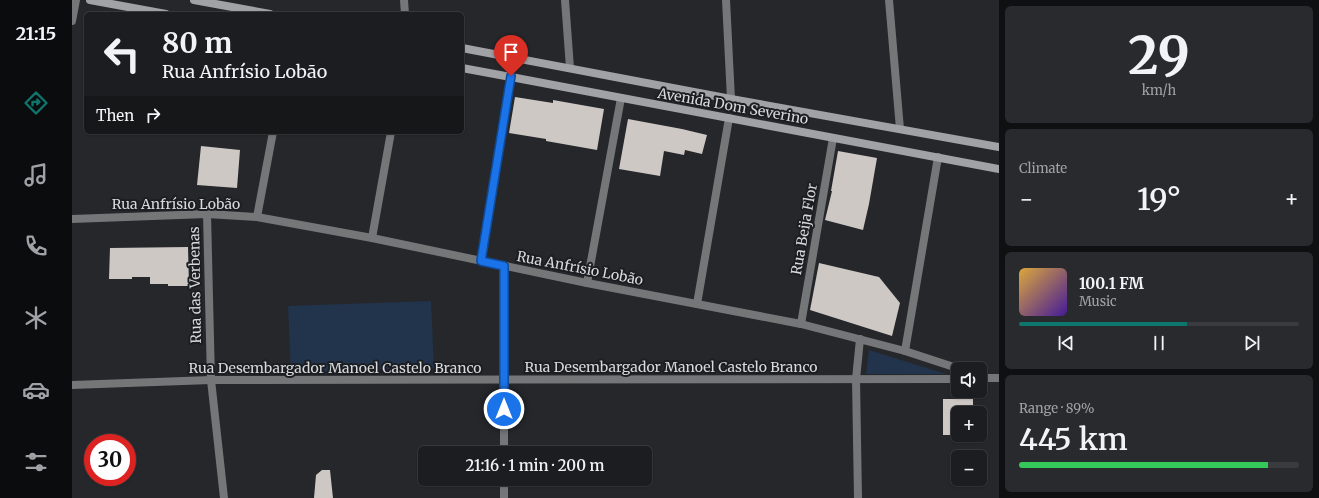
<!DOCTYPE html>
<html lang="en">
<head>
<meta charset="utf-8">
<style>
  :root { --surface:#1c1d20; --page:#292a2d; --text:#f1f3f6; --muted:#a0a2a5; --line:#3a3b3e; --accent:#0f766e }
  body { margin:0; font-family:Merriweather,serif; background:var(--page); color:var(--text); height:100vh; display:flex; flex-direction:column; font-size:15px; white-space:nowrap }
  * { box-sizing:border-box; margin:0 }
  p { font-size:13px; color:var(--muted) }
  .icon { flex:none; width:22px; height:22px; fill:none; stroke:currentColor; stroke-width:2; stroke-linecap:round; stroke-linejoin:round }
  .map { position:relative; flex:1; overflow:hidden }
  .sheet { display:flex; flex-direction:column; gap:6px; padding:6px; background:#0f1012; width:320px }
  .sheet>* { flex:none }
  .banner { position:absolute; left:12px; top:12px; width:380px; height:122px; border-radius:6px; box-shadow:0 1px 3px #0004,0 0 0 1px var(--line); background:#1c1d20; color:var(--text); overflow:hidden }
  .tools { position:absolute; left:879px; top:362px; display:grid; gap:8px }
  .tools a { display:grid; place-items:center; width:36px; height:36px; border-radius:6px; background:var(--surface); box-shadow:0 1px 3px #0004,0 0 0 1px var(--line); font-size:20px }
  .speed { position:absolute; left:12px; top:434px; display:flex; gap:8px; font-size:20px; font-weight:700; text-align:center }
  .speed>* { display:grid; place-content:center; width:52px; height:52px; border-radius:50%; background:var(--surface); box-shadow:0 1px 3px #0004,0 0 0 1px var(--line); line-height:1 }
  .speed .limit { border:6px solid #d22; background:#fff; color:#111 }
  .pin { position:absolute; display:grid; place-items:center; width:34px; height:34px; color:#fff; margin:-41px -17px; border-radius:50% 50% 50% 0; rotate:-45deg; box-shadow:0 0 4px #0007 }
  .pin .icon { rotate:45deg }
  .me { position:absolute; width:44px; margin:-22px; rotate:0deg; stroke-linejoin:round; filter:drop-shadow(0 0 3px #0008) }
  .turn { display:flex; align-items:center; gap:14px; height:84px; padding:0 12px; font-size:18px }
  .turn .icon { width:52px; height:52px; stroke-width:2.5 }
  .turn b { display:block; font-size:28px; line-height:34px }
  .then { display:flex; align-items:center; height:38px; padding:0 12px; background:#0003; gap:8px; font-size:15px }
  .big { font-size:30px; font-weight:600; line-height:1.1 }
  .sheet .tile { flex:1; display:flex; flex-direction:column; justify-content:center; gap:6px; min-width:0; padding:0 14px; border-radius:6px; background:var(--page) }
  .sheet .dial { align-items:center; gap:0 }
  .dial b { font-size:52px; line-height:1 }
  .song { display:flex; align-items:center; gap:12px }
  .cover { width:48px; height:48px; border-radius:6px; background:linear-gradient(135deg,hsl(40 70% 55%),hsl(260 70% 35%)) }
  .played { height:4px; border-radius:2px; background:linear-gradient(90deg,var(--accent) 60%,var(--line) 60%) }
  .keys { display:flex; justify-content:space-around; direction:ltr }
  .heat { display:flex; justify-content:space-between; align-items:center; font-size:22px; direction:ltr }
  .charge { height:6px; border-radius:3px; background:linear-gradient(90deg,#34c759 89%,var(--line) 0) }
  .trip { position:absolute; left:346px; top:446px; width:234px; height:40px; border-radius:6px; background:var(--surface); box-shadow:0 1px 3px #0004,0 0 0 1px var(--line); font-weight:600; line-height:40px; text-align:center }
  main { display:flex; flex:1; min-height:0 }
  .tabs { display:flex; flex-direction:column; width:72px; justify-content:space-around; align-items:center; background:#0b0c0d; color:var(--muted) }
  .tabs .icon { width:28px; height:28px }
  .tabs .on { color:var(--accent) }
  .tabs b { font-size:18px; color:var(--text) }
  .map>svg:first-child { display:block }
</style>
</head>
<body>
<main>
<nav class="tabs">
<b>21:15</b>
<svg class="icon on" aria-label="directions" viewBox="0 0 24 24"><path d="M12 3l9 9-9 9-9-9zM9 14v-3h6M13 9l2 2-2 2"/></svg>
<svg class="icon" aria-label="music" viewBox="0 0 24 24"><path d="M9 18V5l10-2v13"/><circle cx="6" cy="18" r="3"/><circle cx="16" cy="16" r="3"/></svg>
<svg class="icon" aria-label="phone" viewBox="0 0 24 24"><path d="M5 4h4l2 5-3 2q2 4 5 5l2-3 5 2v4C11 20 4 13 5 4z"/></svg>
<svg class="icon" aria-label="climate" viewBox="0 0 24 24"><path d="M12 3v18M4 7l16 10M4 17L20 7"/></svg>
<svg class="icon" aria-label="car" viewBox="0 0 24 24"><path d="M5 17H2v-5l4-1 3-4h7l3 4 3 1v5h-3M9 17h6M6 11h13"/><circle cx="7" cy="17" r="2"/><circle cx="17" cy="17" r="2"/></svg>
<svg class="icon" aria-label="filters" viewBox="0 0 24 24"><path d="M4 7h16M4 17h16"/><circle cx="9" cy="7" r="2"/><circle cx="15" cy="17" r="2"/></svg>
</nav>
<div class="map">
<svg width="927" height="498" viewBox="0 0 927 498">
  <rect width="100%" height="100%" fill="#25272b"/>
  <g fill="#22334c">
    <polygon points="359,301 362,368 219,373 216,306"/>
    <polygon points="797,350 874,374 794,374"/>
  </g>
  <g fill="#cec8c5">
    <polygon points="443,97 481,103 481,100 532,109 525,150 474,141 474,139 437,133"/>
    <polygon points="556,119 610,129 635,135 630,154 613,150 612,155 592,151 588,176 547,169"/>
    <polygon points="129,146 168,150 165,188 125,185"/>
    <polygon points="766,151 805,158 797,204 791,230 753,220 760,191 759,191"/>
    <polygon points="116,247 117,286 96,286 96,284 78,284 78,277 60,277 60,279 37,279 38,248"/>
    <polygon points="747,263 807,277 828,303 820,336 738,310"/>
    <polygon points="871,399 901,399 901,413 886,413 886,435 871,435"/>
    <polygon points="250,470 258,470 261,498 242,498 244,475"/>
  </g>
  <g fill="none" stroke-linecap="round" stroke-linejoin="round">
    <g stroke="#747678" stroke-width="8">
      <polyline points="332,0 333,14"/>
      <polyline points="493,0 498,68"/>
      <polyline points="654,0 659,99"/>
      <polyline points="817,0 828,129"/>
      <polyline points="0,21 4,0"/>
      <polyline points="135,214 139,380 152,498"/>
      <polyline points="185,217 201,132"/>
      <polyline points="0,219 135,214 185,217 300,238 515,283 729,324 833,351 888,369"/>
      <polyline points="300,238 319,132"/>
      <polyline points="409,261 439,77"/>
      <polyline points="515,283 549,98"/>
      <polyline points="625,304 657,118"/>
      <polyline points="729,324 761,138"/>
      <polyline points="833,351 866,157"/>
      <polyline points="908,378 927,378"/>
      <polyline points="0,385 139,380 886,379"/>
      <polyline points="432,453 432,266"/>
      <polyline points="432,498 432,479"/>
      <polyline points="786,498 784,379 788,339"/>
    </g>
    <g stroke="#a0a2a6" stroke-width="8">
      <polyline points="18,0 94,14"/>
      <polyline points="122,0 198,14"/>
      <polyline points="390,48 659,99 927,147"/>
      <polyline points="390,68 439,77 927,169"/>
    </g>
  </g>
  <g fill="none" stroke-linecap="round" stroke-linejoin="round">
    <g stroke="#114b97" stroke-width="10">
      <polyline id="route" points="432,409 432,266 409,261 439,76"/>
    </g>
    <use href="#route" stroke="#1a73e8" stroke-width="7"/>
  </g>
  <g text-anchor="middle" stroke-width="4" stroke-linejoin="round" paint-order="stroke">
    <g font-size="14" fill="#d7d9db" stroke="#1b1e22">
      <text transform="translate(661 106) rotate(10)" y="5">Avenida Dom Severino</text>
      <text x="104" y="209">Rua Anfrísio Lobão</text>
      <text transform="translate(732 229) rotate(-80)" y="5">Rua Beija Flor</text>
      <text transform="translate(508 268) rotate(11)" y="5">Rua Anfrísio Lobão</text>
      <text transform="translate(123 285) rotate(-91)" y="5">Rua das Verbenas</text>
      <text x="599" y="372">Rua Desembargador Manoel Castelo Branco</text>
      <text x="263" y="373">Rua Desembargador Manoel Castelo Branco</text>
    </g>
  </g>
</svg>
<div class="tools">
<a><svg class="icon" aria-label="sound" viewBox="0 0 24 24"><path d="M4 9h4l5-4v14l-5-4H4zM17 9q2 3 0 6"/></svg></a>
<a>+</a>
<a>−</a>
</div>
<div class="speed"><div class="limit">30</div></div>
<div class="pin" style="left:439px;top:76px;background:#d93025"><svg class="icon" aria-label="arrive" viewBox="0 0 24 24"><path d="M6 21V4h12l-3 4 3 4H6"/></svg></div>
<svg class="me" style="left:432px;top:409px" viewBox="-20 -20 40 40"><circle r="17" fill="#1a73e8" stroke="#fff" stroke-width="3"/><path d="M0-11L8 9 0 5-8 9z" fill="#fff"/></svg>
<div class="trip">21:16 · 1 min · 200 m</div>
<div class="banner">
<div class="turn"><svg class="icon" aria-label="left" viewBox="0 0 24 24"><path d="M17 20v-9H6M10 6l-5 5 5 5"/></svg><div><b>80 m</b>Rua Anfrísio Lobão</div></div>
<div class="then">Then<svg class="icon" aria-label="right" viewBox="0 0 24 24"><path d="M7 20v-9h11M14 6l5 5-5 5"/></svg></div>
</div>
</div>
<section class="sheet">
<div class="tile dial"><b>29</b><p>km/h</p></div>
<div class="tile"><p>Climate</p>
<div class="heat"><a>−</a><b class="big">19°</b><a>+</a></div>
</div>
<div class="tile">
<div class="song"><i class="cover"></i><div><b>100.1 FM</b><p>Music</p></div></div>
<div class="played"></div>
<div class="keys"><svg class="icon" aria-label="previous" viewBox="0 0 24 24"><path d="M18 5L8 12l10 7zM5 5v14"/></svg><svg class="icon" aria-label="pause" viewBox="0 0 24 24"><path d="M8 5v14M16 5v14"/></svg><svg class="icon" aria-label="next" viewBox="0 0 24 24"><path d="M6 5l10 7-10 7zM19 5v14"/></svg></div>
</div>
<div class="tile"><p>Range · 89%</p><b class="big">445 km</b><div class="charge"></div></div>
</section>
</main>
</body>
</html>
